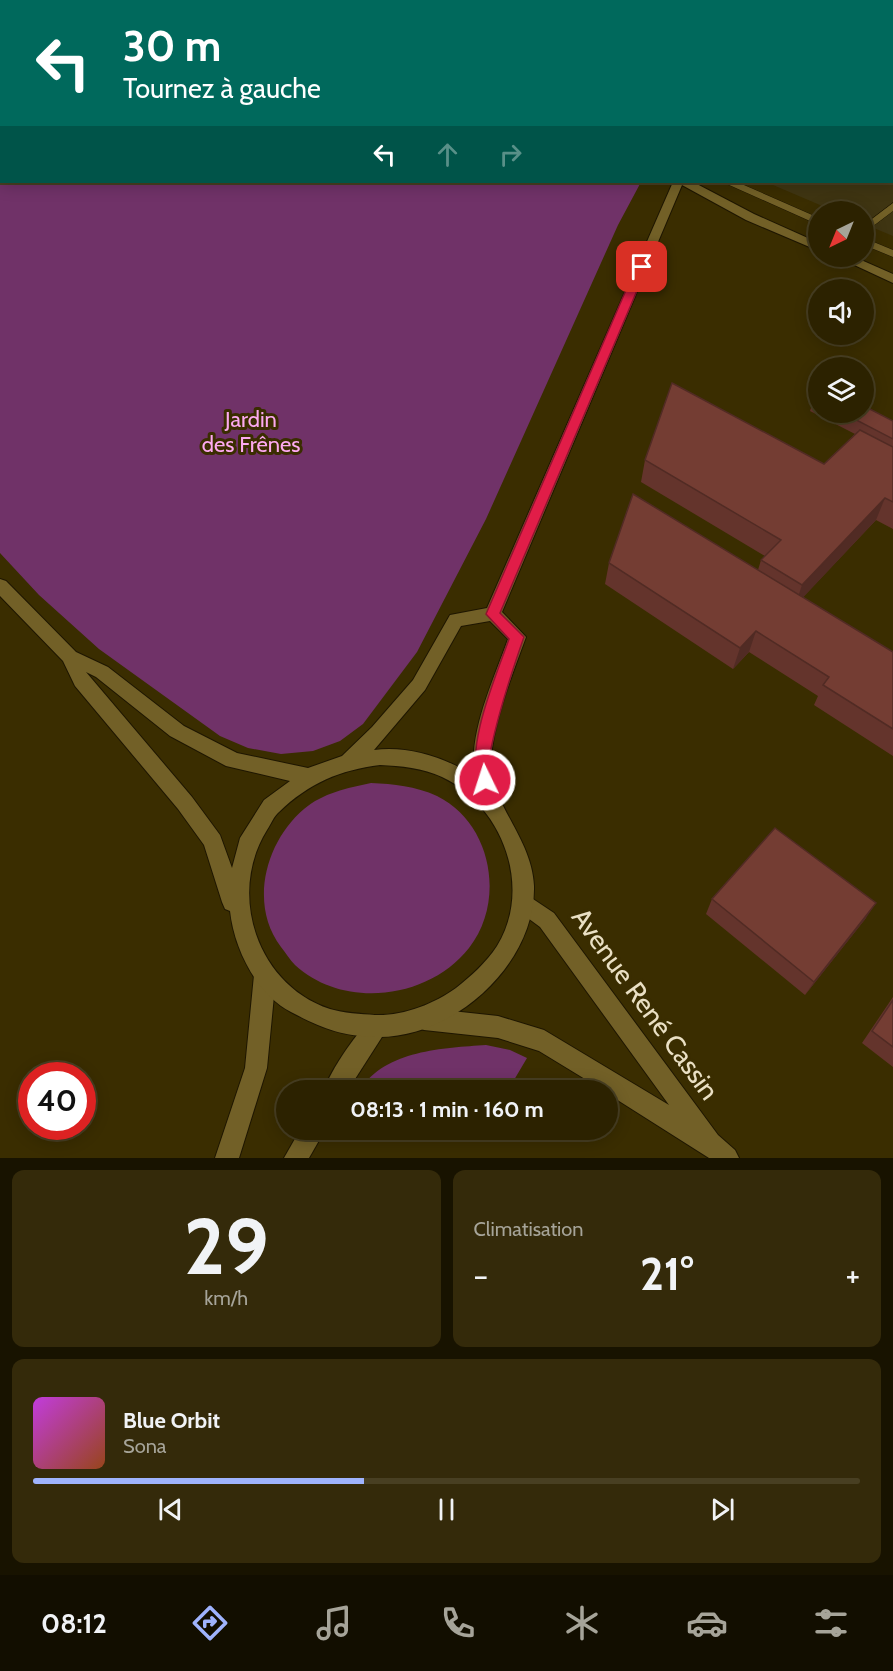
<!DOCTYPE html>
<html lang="fr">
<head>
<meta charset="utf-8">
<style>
  :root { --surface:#2c2200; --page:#342a0a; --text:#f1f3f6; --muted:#a6a499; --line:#483f22; --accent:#9fb3fd }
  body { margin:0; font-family:Cabin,sans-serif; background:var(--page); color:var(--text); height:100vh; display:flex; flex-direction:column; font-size:22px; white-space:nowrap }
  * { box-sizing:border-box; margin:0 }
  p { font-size:20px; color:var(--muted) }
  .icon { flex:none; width:33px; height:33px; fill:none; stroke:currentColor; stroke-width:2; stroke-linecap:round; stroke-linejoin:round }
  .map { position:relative; height:1158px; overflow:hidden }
  .drawer { display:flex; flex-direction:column; gap:12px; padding:12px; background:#181300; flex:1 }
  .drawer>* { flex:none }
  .top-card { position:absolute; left:0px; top:0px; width:894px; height:183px; box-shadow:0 3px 15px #0003,0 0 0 2px var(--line); background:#00695c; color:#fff; overflow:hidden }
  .needle { width:39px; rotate:223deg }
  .tools { position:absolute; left:808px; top:201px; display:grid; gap:12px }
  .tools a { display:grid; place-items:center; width:66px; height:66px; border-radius:50%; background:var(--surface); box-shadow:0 3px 15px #0003,0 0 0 2px var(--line); font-size:30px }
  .speed { position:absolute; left:18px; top:1062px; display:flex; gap:12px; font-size:30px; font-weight:700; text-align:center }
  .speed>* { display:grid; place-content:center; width:78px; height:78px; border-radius:50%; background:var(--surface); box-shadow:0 3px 15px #0003,0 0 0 2px var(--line); line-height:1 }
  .speed .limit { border:9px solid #d22; background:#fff; color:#111 }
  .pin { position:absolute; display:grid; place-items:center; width:51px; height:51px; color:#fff; margin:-26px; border-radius:12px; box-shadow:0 3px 9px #0006 }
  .me { position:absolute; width:66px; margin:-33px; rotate:356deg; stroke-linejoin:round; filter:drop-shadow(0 0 4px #0008) }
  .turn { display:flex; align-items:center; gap:21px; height:126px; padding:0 24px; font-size:27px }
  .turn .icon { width:78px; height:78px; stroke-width:2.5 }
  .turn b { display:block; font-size:42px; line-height:51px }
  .lanes { display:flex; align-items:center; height:57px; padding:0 24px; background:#0003; justify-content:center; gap:30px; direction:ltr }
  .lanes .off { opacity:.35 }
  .big { font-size:45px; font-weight:800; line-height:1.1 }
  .drawer .tile { flex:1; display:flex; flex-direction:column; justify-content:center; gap:9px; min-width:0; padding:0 21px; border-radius:12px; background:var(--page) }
  .drawer .dial { align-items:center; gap:0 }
  .dial b { font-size:78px; line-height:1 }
  .song { display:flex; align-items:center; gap:18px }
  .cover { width:72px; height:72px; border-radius:9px; background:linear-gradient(135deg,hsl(290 70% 55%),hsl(20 70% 35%)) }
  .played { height:6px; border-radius:3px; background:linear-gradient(90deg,var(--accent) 40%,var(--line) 40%) }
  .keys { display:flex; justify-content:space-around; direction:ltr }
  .heat { display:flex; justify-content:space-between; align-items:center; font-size:33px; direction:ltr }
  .drawer .tiles { flex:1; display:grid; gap:12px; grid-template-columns:1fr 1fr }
  .tile:last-child { grid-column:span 2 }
  .trip { position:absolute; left:276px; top:1080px; width:342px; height:60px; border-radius:30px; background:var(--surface); box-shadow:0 3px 15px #0003,0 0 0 2px var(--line); font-weight:800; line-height:60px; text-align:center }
  .menu { display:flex; height:96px; justify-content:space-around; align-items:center; background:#120e00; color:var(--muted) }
  .menu .icon { width:42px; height:42px }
  .menu .on { color:var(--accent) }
  .menu b { font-size:27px; color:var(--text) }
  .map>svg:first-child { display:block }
</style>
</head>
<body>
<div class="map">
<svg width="893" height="1158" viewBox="0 0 893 1158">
  <rect width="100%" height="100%" fill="#3a2d00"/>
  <polygon fill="#3f3512" points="806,0 893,0 893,236 864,224 864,212 834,211 766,182 892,182 892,2"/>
  <g fill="#703268">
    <polygon points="0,0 290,1 2,2 2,182 641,182 618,225 486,519 417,652 363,724 340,741 313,751 281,754 248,748 220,736 99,649 39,595 0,553"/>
    <path d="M371 783C394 784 415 786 437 796 492 823 506 901 469 948 429 999 344 1010 295 965 290 960 286 953 281 947 249 905 265 842 304 809 323 793 347 788 371 783Z"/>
    <path d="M486 1045 510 1050 527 1058 514 1080 504 1087 480 1083 436 1090H360C385 1050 444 1048 486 1045Z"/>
  </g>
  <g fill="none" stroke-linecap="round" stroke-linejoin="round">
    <g stroke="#1e1600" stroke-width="1">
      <g id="service">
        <polygon points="335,0 344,0 345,2 336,2"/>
        <rect x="892" y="88" width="1" height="6"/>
        <polygon points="726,182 737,182 819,218 819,225 727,184"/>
        <polygon points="893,203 893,211 864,233 864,225"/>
        <polygon points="864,238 893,250 893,257 864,245"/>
      </g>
    </g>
    <g stroke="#1e1600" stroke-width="2">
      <g id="minor">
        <polygon points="524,893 554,913 718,1135 735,1150 739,1158 709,1158 608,1094 608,1090 603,1090 539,1051 498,1038 424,1030 416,1027 413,1019 416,1011 424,1008 498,1016 544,1030 669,1105 540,927 517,910 514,903 517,896"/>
        <polygon points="265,964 273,968 276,975 267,1068 239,1158 215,1158 245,1068 254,975 257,968"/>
        <path d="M378 1015 386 1018 389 1026 348 1090H324C329 1073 362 1022 378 1015Z"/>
        <polygon points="300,1130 325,1130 309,1158 284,1158"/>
      </g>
    </g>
    <g stroke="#1e1600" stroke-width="2">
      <g id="tertiary">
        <polygon points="294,0 304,0 305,2 295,2"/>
        <rect x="734" y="0" width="10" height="2"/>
        <polygon points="764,0 774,0 764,2"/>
        <path d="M673 182H693L754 214 819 243V251L746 220 682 185 502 612 526 637C513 673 493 721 491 759 488 802 532 837 534 886 536 964 453 1039 376 1037 341 1036 321 1028 291 1012 256 994 234 948 230 911L225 909 222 902 204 845 178 809 75 686 63 661 0 596V579L6 581 76 652 108 667 184 726 237 753 308 768 342 756 372 727 413 680 450 615 487 608ZM490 621 508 639C494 679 467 735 475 777 448 758 407 745 374 750L425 690 461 626ZM86 672 96 677 170 736 226 766 290 781 264 800 240 838 232 868 220 835 192 797ZM380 765C401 766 423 768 442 777 503 806 533 888 497 946 486 963 471 976 456 988 434 1004 403 1016 375 1015 361 1014 343 1013 330 1009 257 985 227 894 267 830 271 824 274 816 279 812 309 783 340 770 380 765Z"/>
        <polygon points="835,256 852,256 893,274 893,283"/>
      </g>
    </g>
    <use href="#service" fill="#726027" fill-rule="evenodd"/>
    <use href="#minor" fill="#726027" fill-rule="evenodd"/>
    <use href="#tertiary" fill="#726027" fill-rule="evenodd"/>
  </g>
  <g fill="#64342c">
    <polygon points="819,394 819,412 864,412 893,421 893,529 876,520 803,597 893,652 893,756 814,705 818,696 749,652 733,669 605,584 609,563 758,570 761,560 765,556 641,482 645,460 824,464 855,434 810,411 814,399"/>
    <polygon points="712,899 866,918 805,995 706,914"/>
    <polygon points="893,997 893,1067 862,1043"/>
  </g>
  <g fill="#512b24">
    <polygon points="885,498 876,520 795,606 802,585"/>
    <polygon points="756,631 749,652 733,669 740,648"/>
    <polygon points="876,903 866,918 805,995 814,982"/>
  </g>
  <g fill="#743d33" stroke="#512b24" stroke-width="1.5">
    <polygon points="892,93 893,93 892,143"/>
    <polygon points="672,383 824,464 860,430 893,447 893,502 885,498 802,585 761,560 781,540 645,460"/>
    <polygon points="819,394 819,401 814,399"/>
    <polygon points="864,406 893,421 893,439 841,412 864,412"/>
    <polygon points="633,494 893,652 893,729 823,685 829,677 756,631 740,648 609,563"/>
    <polygon points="775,828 876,903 814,982 712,899"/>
    <polygon points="893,1000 893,1047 872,1031"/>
  </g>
  <path fill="#e11d48" stroke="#92132f" stroke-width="1.5" d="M642 264 647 267 500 613 524 637C511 674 499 710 491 749 489 760 495 776 491 785L485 787 480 785C463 750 497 674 509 639L486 614 636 267Z"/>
  <g text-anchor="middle" stroke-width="6" stroke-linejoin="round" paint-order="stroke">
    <g font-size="22" fill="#fda9f0" stroke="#3a2d00">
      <text x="251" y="427">Jardin<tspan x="251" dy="25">des Frênes</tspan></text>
    </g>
    <g font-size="27" fill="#eae0c4" stroke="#3a2d00">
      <text transform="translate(645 1004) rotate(54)" y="9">Avenue René Cassin</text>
    </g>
  </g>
</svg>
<div class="tools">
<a><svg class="needle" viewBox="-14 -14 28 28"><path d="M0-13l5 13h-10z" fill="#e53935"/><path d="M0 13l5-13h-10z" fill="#a6a499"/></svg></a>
<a><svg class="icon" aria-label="sound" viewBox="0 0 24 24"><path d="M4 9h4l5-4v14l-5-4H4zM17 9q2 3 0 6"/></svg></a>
<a><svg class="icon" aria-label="layers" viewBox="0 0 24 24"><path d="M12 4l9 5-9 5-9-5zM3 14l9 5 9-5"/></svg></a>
</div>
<div class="speed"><div class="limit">40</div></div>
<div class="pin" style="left:642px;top:267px;background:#d93025"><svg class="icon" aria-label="arrive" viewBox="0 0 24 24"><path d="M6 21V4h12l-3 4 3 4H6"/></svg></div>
<svg class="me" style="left:485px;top:780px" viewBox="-20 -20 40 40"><circle r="17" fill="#e11d48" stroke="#fff" stroke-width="3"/><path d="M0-11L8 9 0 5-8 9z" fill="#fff"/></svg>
<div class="trip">08:13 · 1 min · 160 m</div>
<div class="top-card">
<div class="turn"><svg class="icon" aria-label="left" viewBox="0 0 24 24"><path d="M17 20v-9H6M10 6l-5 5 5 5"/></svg><div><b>30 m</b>Tournez à gauche</div></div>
<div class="lanes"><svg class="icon" aria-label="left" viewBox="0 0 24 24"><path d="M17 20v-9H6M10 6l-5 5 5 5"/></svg><svg class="icon off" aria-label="ahead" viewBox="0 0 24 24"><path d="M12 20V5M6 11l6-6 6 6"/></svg><svg class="icon off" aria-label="right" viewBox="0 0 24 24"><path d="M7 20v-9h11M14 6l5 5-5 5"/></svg></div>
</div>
</div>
<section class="drawer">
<div class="tiles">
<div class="tile dial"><b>29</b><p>km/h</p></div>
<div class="tile"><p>Climatisation</p>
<div class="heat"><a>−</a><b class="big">21°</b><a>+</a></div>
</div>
<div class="tile">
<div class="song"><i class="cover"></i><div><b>Blue Orbit</b><p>Sona</p></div></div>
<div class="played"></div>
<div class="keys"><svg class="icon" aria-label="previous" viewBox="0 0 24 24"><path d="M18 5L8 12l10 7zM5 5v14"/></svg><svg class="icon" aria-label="pause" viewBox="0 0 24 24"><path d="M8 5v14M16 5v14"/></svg><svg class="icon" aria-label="next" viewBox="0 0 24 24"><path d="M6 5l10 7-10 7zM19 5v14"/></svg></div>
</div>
</div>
</section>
<nav class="menu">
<b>08:12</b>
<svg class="icon on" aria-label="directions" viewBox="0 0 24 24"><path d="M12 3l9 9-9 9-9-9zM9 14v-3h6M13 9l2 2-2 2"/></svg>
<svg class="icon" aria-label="music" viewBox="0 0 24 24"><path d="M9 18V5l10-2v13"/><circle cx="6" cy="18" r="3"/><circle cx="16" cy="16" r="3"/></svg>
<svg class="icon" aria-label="phone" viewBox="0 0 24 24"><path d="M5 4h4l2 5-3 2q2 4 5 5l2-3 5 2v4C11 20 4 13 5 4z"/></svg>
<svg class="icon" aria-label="climate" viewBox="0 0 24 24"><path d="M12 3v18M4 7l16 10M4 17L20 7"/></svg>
<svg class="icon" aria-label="car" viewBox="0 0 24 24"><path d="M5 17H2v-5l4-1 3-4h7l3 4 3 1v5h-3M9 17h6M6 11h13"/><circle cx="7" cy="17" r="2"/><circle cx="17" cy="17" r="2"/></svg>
<svg class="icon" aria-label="filters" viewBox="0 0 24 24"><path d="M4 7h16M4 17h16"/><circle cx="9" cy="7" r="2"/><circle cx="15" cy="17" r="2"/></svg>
</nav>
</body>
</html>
